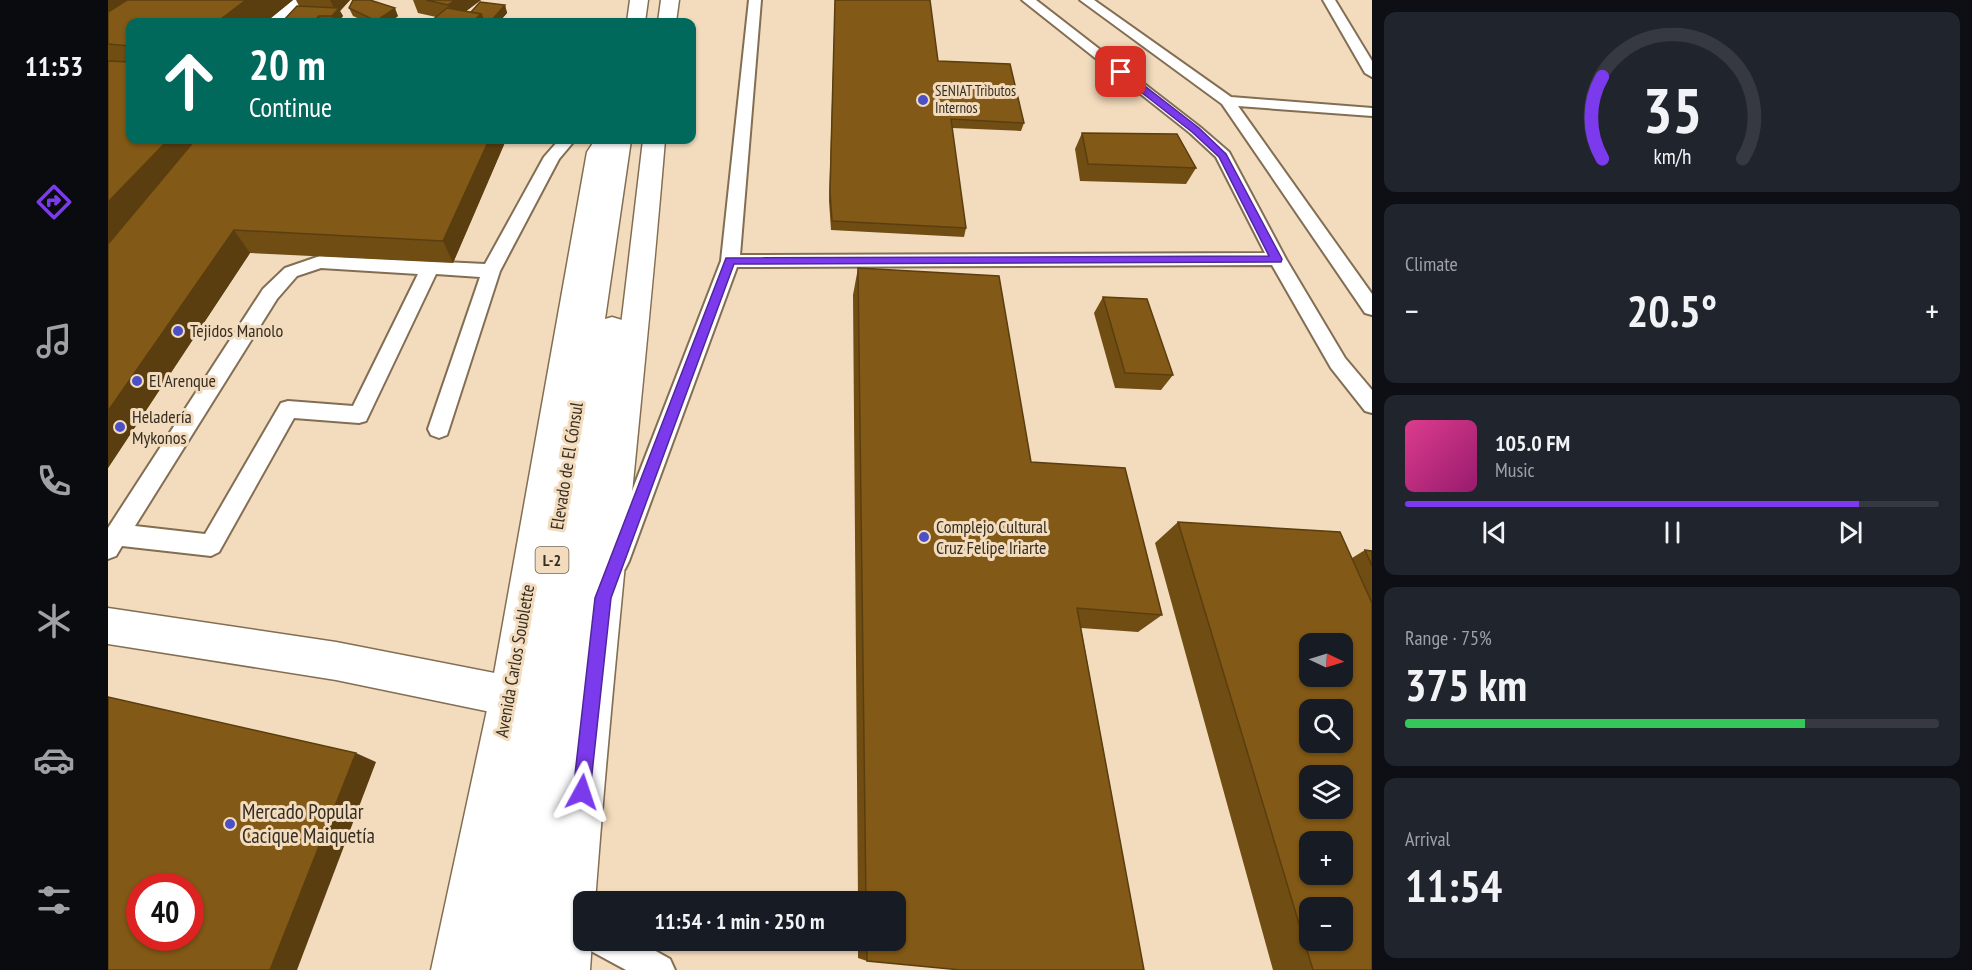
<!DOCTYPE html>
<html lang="en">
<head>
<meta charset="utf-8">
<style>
  :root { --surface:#171b24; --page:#20242c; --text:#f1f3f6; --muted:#9ea1a6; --line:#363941; --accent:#7c3aed }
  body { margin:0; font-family:"PT Sans Narrow",sans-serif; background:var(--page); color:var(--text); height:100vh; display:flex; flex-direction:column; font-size:22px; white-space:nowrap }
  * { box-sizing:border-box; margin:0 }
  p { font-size:20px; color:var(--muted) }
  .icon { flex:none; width:33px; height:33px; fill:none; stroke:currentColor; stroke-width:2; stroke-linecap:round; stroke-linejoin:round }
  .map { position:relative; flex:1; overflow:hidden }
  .drawer { display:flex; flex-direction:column; gap:12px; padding:12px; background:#0d0f14; width:600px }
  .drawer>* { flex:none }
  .hud { position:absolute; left:18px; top:18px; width:570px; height:126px; border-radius:12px; box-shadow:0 2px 4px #0004; background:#00695c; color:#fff; overflow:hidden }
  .needle { width:39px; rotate:94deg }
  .fabs { position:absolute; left:1191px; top:633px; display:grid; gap:12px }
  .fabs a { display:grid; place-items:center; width:54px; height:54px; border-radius:12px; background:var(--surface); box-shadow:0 2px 4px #0004; font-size:30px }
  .speed { position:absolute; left:18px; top:873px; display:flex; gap:12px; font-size:30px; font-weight:700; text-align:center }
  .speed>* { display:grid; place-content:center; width:78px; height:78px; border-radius:50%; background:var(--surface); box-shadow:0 2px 4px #0004; line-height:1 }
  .speed .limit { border:9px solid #d22; background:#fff; color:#111 }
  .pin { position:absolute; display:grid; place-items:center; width:51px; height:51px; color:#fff; margin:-26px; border-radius:12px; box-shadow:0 3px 9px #0006 }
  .me { position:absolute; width:66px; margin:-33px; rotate:5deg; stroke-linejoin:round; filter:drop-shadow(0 0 4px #0008) }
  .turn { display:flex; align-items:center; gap:21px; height:126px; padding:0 24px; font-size:27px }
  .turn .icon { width:78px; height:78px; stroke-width:2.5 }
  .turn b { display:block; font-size:42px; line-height:51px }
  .big { font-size:45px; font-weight:600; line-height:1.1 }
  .drawer .tile { flex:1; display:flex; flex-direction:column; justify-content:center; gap:9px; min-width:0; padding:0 21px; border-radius:12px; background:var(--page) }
  .drawer .dial { align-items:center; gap:0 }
  .dial svg { height:156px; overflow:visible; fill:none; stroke:var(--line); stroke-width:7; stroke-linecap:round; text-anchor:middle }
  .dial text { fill:var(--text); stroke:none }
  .song { display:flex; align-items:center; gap:18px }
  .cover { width:72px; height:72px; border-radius:9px; background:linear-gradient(135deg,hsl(330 70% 55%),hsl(320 70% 35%)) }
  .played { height:6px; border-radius:3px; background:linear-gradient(90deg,var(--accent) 85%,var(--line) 85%) }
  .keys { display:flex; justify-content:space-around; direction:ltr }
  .heat { display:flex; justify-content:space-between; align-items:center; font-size:33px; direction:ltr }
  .charge { height:9px; border-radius:4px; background:linear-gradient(90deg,#34c759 75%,var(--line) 0) }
  .trip { position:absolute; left:465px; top:891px; width:333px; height:60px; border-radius:12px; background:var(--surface); box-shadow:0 2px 4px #0004; font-weight:600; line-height:60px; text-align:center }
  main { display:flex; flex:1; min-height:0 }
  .dock { display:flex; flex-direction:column; width:108px; justify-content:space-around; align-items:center; background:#090b0e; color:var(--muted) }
  .dock .icon { width:42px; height:42px }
  .dock .on { color:var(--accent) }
  .dock b { font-size:27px; color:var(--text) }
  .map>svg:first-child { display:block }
</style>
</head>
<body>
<main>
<nav class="dock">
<b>11:53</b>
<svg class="icon on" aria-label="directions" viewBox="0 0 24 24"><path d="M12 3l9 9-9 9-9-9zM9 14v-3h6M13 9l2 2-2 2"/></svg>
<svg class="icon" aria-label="music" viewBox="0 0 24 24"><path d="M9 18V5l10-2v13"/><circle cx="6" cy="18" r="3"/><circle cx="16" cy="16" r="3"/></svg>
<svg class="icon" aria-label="phone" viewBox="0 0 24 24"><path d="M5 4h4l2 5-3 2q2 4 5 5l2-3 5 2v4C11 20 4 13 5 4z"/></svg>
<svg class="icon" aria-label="climate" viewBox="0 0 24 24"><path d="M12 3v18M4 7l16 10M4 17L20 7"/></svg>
<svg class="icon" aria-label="car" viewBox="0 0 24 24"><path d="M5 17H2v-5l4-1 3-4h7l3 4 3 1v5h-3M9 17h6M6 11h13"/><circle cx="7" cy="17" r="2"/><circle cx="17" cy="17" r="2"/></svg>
<svg class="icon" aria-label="filters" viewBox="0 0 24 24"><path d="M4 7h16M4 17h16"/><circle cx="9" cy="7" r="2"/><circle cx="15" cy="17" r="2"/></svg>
</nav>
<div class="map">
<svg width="1264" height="970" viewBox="0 0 1264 970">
  <rect width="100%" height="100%" fill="#f3dcbe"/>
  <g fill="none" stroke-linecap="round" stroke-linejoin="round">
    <g stroke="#836e53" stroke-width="4">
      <g id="lane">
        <polygon points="641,0 653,0 632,255 1157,253 1108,157 1082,133 914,0 928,0 1092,127 1121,152 1178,259 1237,358 1264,390 1264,413 1257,411 1223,368 1164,265 629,267 521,561 517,569 509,572 501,569 497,561 613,261"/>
        <polygon points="972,0 986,0 1123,97 1264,108 1264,116 1130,106 1264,294 1264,315 1257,313 1114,104"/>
        <polygon points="1215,0 1227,0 1264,61 1264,77 1257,73"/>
        <path d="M451 140H467L451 159 392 271 339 435 331 438 323 435 320 429 372 277 328 274 258 421 251 423 186 418 111 552 103 556 14 546 8 556 0 559V528L155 289 177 268 212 256 377 264 436 157ZM213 268 310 274 245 406 180 401 173 403 97 534 27 526 169 299 189 276Z"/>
        <polygon points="478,940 528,940 562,959 567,970 518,970 483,951"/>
      </g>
    </g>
    <g stroke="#836e53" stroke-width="3">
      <g id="street">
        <polygon points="180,0 201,0 176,22 156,22"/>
        <polygon points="0,608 228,642 402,676 416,682 422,696 416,710 402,716 228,680 0,644"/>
      </g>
    </g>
    <g stroke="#836e53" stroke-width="3">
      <g id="secondary">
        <polygon points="487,140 509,140 503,152 422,696 371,970 323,970 382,696 479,152"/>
        <path d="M535 140H557C536 394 506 647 487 902H476V940H484L482 970H434L458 748 515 309Z"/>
      </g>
    </g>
    <g stroke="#836e53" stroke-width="3">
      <g id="primary">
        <polygon points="522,0 540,0 537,22 519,22"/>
        <polygon points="553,0 571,0 568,22 550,22"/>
        <polygon points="501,140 523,140 497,319 504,317 514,320 518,327 438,970 354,970"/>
      </g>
    </g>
    <use href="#lane" fill="#fff" fill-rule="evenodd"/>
    <use href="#street" fill="#fff" fill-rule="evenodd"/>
    <use href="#secondary" fill="#fff" fill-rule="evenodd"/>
    <use href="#primary" fill="#fff" fill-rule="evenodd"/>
  </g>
  <g fill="#704d13">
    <polygon points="0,0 185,0 158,22 22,22 22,140 398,140 345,263 142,253 0,468"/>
    <polygon points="188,0 242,0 232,11 235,16 230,22 174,22 191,6"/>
    <polygon points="305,0 373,0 358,11 363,12 397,5 399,13 391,22 322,22 328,17 310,13"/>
    <polygon points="727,0 822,0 830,61 916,123 913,131 844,128 858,228 856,237 723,230 721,201"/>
    <polygon points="241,8 290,16 282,22 258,22 245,16"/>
    <polygon points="974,133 1088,168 1078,184 972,181 967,149"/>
    <polygon points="750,268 891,276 923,462 1017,468 1054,615 1030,632 973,628 1036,970 853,970 759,961 750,958 750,940 788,940 788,902 750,902 745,295"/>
    <polygon points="995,297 1065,375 1053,390 1007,388 986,313"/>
    <polygon points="1070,522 1244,558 1257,550 1264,551 1264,970 1165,970 1047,543"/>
  </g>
  <g fill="#5b3e0f">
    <polygon points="0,0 31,0 0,24"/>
    <polygon points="138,0 185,0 158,22 109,22"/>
    <polygon points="222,0 242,0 232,11 235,16 230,22 227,22 224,16 228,12"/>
    <polygon points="347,0 373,0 345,21 340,5"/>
    <polygon points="397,5 399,13 391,22 382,22"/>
    <polygon points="287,8 290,16 282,22 269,22 268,21"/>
    <polygon points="373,14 376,22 364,22"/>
    <polygon points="211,16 214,22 205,22"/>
    <polygon points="60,140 105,140 0,257 0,202"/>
    <polygon points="381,140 398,140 345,263 335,241"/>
    <polygon points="126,230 142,253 0,468 0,411"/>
    <polygon points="248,753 268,762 189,970 162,970"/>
  </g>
  <g fill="#825916" stroke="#5b3e0f" stroke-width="1.5" fill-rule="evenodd">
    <polygon points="19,0 138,0 109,22 22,22 22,46 0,44 0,12"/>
    <polygon points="245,0 262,0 287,8 268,21 241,8"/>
    <polygon points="318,0 347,0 340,5"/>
    <polygon points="727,0 822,0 830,61 902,64 916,123 843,119 858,228 724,221 722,192"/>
    <polygon points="372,2 397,5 382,22 376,22 373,14 363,12"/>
    <polygon points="189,6 231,8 224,16 211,16 205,22 174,22"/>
    <polygon points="339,8 373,14 364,22 322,22"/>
    <polygon points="0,61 22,62 22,140 60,140 0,202"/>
    <polygon points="974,133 1069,134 1088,168 980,164"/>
    <polygon points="87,140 381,140 335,241 126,230 0,411 0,244"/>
    <polygon points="750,268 891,276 923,462 1017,468 1054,615 969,608 1036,970 853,970 759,961 759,940 788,940 788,902 758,902"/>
    <polygon points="995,297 1039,299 1065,375 1017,373"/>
    <path d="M1070 522 1232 532 1264 603V970H1205ZM1202 644H1234V676H1202ZM1202 710H1234V742H1202ZM1202 776H1234V808H1202ZM1202 842H1234V874H1202ZM1202 908H1234V940H1202Z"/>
    <polygon points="1257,550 1264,551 1264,566"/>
    <path d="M0 697 248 753 162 970H0ZM32 886H82V938H32Z"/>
  </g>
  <polygon fill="#7c3aed" stroke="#51269a" stroke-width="1.5" points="1010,70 1016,70 1091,128 1118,154 1174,259 1173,262 626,264 503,598 482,792 480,799 474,801 468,799 465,792 487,598 618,258 1161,256 1111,157 1084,132 1010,74"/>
  <g fill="#4c50c6" stroke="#f3dcbe" stroke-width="2">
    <circle cx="815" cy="100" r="6"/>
    <circle cx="70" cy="331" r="6"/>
    <circle cx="29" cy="381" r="6"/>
    <circle cx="12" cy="427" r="6"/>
    <circle cx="816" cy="537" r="6"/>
    <circle cx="122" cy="824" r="6"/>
  </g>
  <g text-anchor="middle" stroke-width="6" stroke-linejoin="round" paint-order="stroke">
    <g font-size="15" fill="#352d21" stroke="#f3dcbe" text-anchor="start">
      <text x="827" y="96">SENIAT Tributos<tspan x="827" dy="17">Internos</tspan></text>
    </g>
    <rect fill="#f3dcbe" stroke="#6e6250" stroke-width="1.5" x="427.5" y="547" width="33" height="26" rx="4.5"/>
    <g font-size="16" font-weight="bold" fill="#352d21">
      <text x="444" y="566">L-2</text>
    </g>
    <g font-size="18" fill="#352d21" stroke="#f3dcbe" text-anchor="start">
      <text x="82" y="337">Tejidos Manolo</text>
      <text x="41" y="387">El Arenque</text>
      <text x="24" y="423">Heladería<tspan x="24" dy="21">Mykonos</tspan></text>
      <text x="828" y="533">Complejo Cultural<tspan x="828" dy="21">Cruz Felipe Iriarte</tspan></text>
    </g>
    <g font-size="18" fill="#352d21" stroke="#f3dcbe">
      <text transform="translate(459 466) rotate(-81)" y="6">Elevado de El Cónsul</text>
      <text transform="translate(407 661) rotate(-80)" y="6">Avenida Carlos Soublette</text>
    </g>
    <g font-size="21" fill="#352d21" stroke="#f3dcbe" text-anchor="start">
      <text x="134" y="819">Mercado Popular<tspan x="134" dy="24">Cacique Maiquetía</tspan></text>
    </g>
  </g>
</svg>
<div class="fabs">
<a><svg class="needle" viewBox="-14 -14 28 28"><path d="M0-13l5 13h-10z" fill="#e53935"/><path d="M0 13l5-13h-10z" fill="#9ea1a6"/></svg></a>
<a><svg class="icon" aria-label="search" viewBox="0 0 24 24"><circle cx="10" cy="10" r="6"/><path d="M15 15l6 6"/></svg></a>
<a><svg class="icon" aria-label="layers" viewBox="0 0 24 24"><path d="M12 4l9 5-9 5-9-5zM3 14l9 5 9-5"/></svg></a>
<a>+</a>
<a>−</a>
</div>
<div class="speed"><div class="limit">40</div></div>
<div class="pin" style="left:1013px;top:72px;background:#d93025"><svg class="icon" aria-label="arrive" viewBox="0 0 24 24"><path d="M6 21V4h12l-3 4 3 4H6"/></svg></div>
<svg class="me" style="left:474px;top:792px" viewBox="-20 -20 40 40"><path d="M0-17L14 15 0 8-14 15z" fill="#7c3aed" stroke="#fff" stroke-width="4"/></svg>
<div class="trip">11:54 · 1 min · 250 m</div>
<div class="hud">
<div class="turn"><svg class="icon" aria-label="ahead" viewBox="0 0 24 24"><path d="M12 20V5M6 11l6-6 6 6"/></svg><div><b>20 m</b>Continue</div></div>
</div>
</div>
<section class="drawer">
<div class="tile dial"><svg viewBox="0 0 100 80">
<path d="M14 69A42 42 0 1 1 86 69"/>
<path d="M14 69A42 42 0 0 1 14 27" stroke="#7c3aed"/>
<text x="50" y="56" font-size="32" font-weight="700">35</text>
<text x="50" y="72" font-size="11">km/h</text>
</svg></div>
<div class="tile"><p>Climate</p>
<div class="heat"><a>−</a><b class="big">20.5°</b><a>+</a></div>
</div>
<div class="tile">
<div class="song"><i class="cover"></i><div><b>105.0 FM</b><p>Music</p></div></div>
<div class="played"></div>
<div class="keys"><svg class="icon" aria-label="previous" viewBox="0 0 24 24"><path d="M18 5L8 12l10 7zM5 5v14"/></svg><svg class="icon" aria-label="pause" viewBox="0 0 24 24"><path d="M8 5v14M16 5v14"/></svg><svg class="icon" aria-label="next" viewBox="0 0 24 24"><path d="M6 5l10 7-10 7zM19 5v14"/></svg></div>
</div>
<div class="tile"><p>Range · 75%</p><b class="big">375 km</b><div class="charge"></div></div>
<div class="tile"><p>Arrival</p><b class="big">11:54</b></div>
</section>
</main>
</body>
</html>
